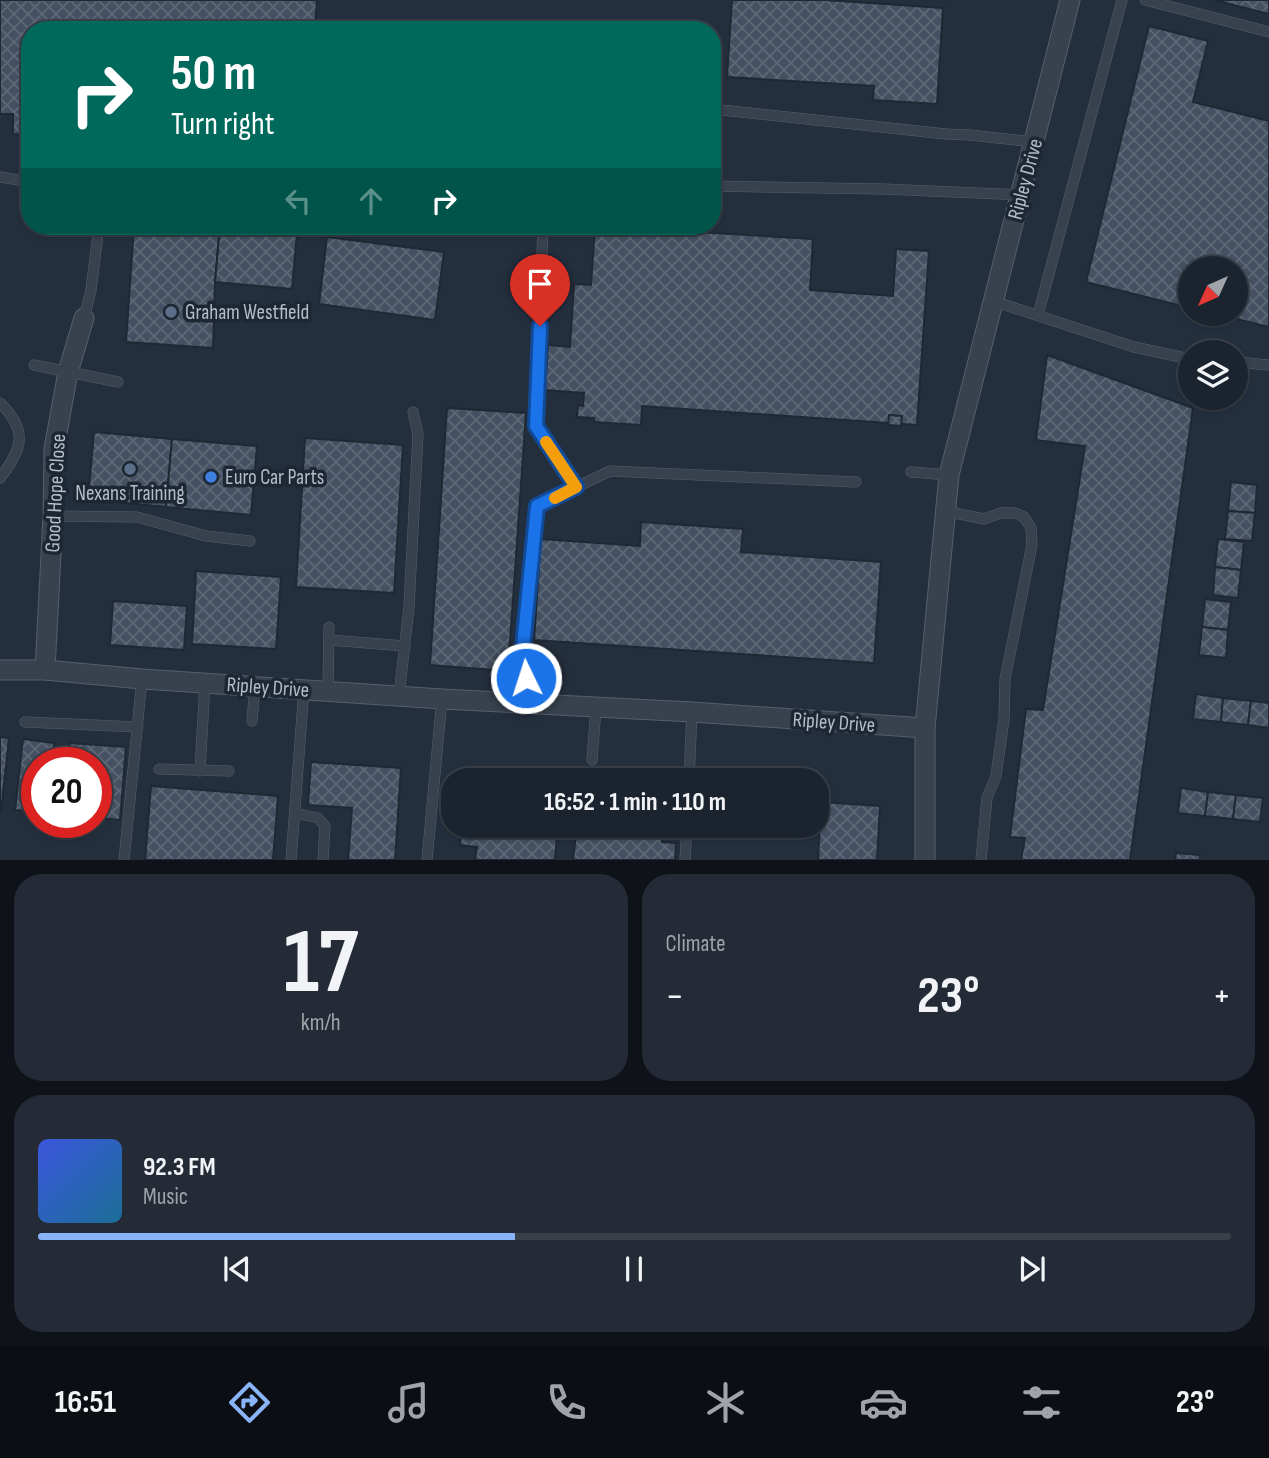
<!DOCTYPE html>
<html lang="en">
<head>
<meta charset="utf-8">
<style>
  :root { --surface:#1b232e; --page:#242b36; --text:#f1f3f6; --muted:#a0a4aa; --line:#39404a; --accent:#8ab4f8 }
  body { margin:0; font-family:"Sofia Sans Condensed",sans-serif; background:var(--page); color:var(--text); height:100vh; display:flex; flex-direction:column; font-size:26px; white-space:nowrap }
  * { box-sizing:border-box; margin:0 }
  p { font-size:23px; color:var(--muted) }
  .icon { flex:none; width:38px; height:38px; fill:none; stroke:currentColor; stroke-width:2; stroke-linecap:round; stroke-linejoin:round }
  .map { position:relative; height:860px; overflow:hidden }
  .drawer { display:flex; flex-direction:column; gap:14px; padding:14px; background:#0f1319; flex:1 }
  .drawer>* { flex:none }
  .guide { position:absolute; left:21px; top:21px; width:700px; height:214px; border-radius:28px; box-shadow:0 2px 5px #0004,0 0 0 2px var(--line); background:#00695c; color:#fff; overflow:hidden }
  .needle { width:46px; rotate:225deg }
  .fabs { position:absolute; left:1178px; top:256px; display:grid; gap:14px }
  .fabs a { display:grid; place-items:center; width:70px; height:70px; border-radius:50%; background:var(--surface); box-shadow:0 2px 5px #0004,0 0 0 2px var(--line); font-size:35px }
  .speed { position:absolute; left:21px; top:747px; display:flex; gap:14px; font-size:35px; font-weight:700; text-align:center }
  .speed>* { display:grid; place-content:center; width:91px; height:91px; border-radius:50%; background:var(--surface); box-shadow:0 2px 5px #0004,0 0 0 2px var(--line); line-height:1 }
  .speed .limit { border:10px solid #d22; background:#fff; color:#111 }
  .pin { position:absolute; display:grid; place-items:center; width:60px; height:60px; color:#fff; margin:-72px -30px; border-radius:50% 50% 50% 0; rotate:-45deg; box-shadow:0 0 7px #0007 }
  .pin .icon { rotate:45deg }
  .me { position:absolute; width:77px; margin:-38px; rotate:356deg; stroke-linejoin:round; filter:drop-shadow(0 0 5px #0008) }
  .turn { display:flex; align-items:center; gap:24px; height:147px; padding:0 35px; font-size:32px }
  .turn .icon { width:91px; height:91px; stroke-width:2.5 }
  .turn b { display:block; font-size:49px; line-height:60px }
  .lanes { display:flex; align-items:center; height:66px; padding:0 35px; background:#0003; justify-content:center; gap:35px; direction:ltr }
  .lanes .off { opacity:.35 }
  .big { font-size:52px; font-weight:700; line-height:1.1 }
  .drawer .tile { flex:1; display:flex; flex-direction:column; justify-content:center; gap:10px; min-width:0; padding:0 24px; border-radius:28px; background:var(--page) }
  .drawer .dial { align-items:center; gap:0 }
  .dial b { font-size:91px; line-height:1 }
  .song { display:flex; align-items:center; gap:21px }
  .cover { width:84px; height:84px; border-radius:10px; background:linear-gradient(135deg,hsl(230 70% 55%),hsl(200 70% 35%)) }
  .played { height:7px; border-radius:4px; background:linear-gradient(90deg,var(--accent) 40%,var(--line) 40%) }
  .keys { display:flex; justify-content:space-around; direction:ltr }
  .heat { display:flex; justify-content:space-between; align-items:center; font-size:38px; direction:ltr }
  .drawer .tiles { flex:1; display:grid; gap:14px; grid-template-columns:1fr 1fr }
  .tile:last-child { grid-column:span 2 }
  .trip { position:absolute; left:441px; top:768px; width:388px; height:70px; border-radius:28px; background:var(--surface); box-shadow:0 2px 5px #0004,0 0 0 2px var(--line); font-weight:700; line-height:70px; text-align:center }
  .menu { display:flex; height:112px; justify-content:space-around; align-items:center; background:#0b0e12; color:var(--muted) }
  .menu .icon { width:49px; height:49px }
  .menu .active { color:var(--accent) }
  .menu b { font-size:32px; color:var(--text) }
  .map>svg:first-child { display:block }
</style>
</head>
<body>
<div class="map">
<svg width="1269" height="860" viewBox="0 0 1269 860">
  <defs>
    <pattern id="building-cross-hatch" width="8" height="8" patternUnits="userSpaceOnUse" patternTransform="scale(1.75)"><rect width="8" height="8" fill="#455162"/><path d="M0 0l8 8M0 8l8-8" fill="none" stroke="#5d6877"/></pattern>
  </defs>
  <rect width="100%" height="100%" fill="#242f3e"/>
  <g fill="url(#building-cross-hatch)" stroke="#1f2835" stroke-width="2">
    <polygon points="0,0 317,0 315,30 30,30 30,135 13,134 13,114 0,114"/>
    <polygon points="732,0 825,0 943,8 937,104 873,100 874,86 727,77"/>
    <polygon points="1214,0 1269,0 1269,14"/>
    <polygon points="1149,26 1208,41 1193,102 1269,121 1269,327 1213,313 1236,313 1236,268 1190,268 1190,308 1086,282"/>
    <polygon points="134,226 220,226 215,282 213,348 126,342"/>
    <polygon points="220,226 297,233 292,289 215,282"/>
    <polygon points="595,226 813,239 810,290 893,296 896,249 929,251 917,425 642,406 641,425 594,422 594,418 577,417 578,405 583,406 584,393 545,390 548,345 570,347 574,284 591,285"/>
    <polygon points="327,237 444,252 435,320 319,304"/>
    <polygon points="1047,355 1193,408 1130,860 1021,860 1025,838 1010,837 1026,709 1043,710 1085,446 1036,440"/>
    <polygon points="447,408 526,413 508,671 430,665"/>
    <polygon points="889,415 902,416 901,426 888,425"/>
    <polygon points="94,432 172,439 166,507 88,499"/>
    <polygon points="305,438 403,445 394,593 296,587"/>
    <polygon points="172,439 257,446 251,515 166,507"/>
    <polygon points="1231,482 1257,485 1255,513 1228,511"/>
    <polygon points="1228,511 1255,513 1252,541 1225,539"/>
    <polygon points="641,522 743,529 741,552 881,562 874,663 534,640 541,539 640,546"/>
    <polygon points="1218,539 1244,542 1241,570 1215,567"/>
    <polygon points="1215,567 1241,570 1238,598 1213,595"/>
    <polygon points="196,571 281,577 276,649 192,644"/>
    <polygon points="1205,599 1231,602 1228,630 1202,627"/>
    <polygon points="113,601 187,606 184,650 110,645"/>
    <polygon points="1202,627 1228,630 1226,658 1199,655"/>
    <polygon points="1196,694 1223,698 1221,722 1193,719"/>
    <polygon points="1223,698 1251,701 1248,725 1221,722"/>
    <polygon points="1251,701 1269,703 1269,728 1248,725"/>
    <polygon points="0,737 9,738 1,812 0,812"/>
    <polygon points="23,739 54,743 52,763 37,763 37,812 15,810"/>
    <polygon points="70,743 126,747 120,820 96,818 96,763 68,763"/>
    <polygon points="311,762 401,768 395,860 348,860 352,808 308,805"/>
    <polygon points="151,786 278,796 273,860 145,860"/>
    <polygon points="1181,788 1208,792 1205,816 1178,813"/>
    <polygon points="1208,792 1236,795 1233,819 1205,816"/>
    <polygon points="1236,795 1263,798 1260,822 1233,819"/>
    <polygon points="821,802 880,806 877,860 818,860"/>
    <polygon points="462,826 557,834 555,860 475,860 477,847 460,845"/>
    <polygon points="464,826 558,826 557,834"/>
    <polygon points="627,826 664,826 662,842 676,843 675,860 573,860 576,834 626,838"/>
    <polygon points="1176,853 1200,855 1200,860 1175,860"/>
  </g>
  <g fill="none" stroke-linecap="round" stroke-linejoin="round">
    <g stroke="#565f6c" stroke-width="11">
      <g id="service">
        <polyline points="1145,0 1269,32"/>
        <polyline points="712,109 946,134 970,135 1035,142"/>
        <polyline points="0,177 30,182"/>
        <polyline points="712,186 883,189 1021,195"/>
        <polyline points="543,226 536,426 577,487"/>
        <polyline points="993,301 1134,347 1190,359"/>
        <polyline points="1038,315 1122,0"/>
        <polyline points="84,318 91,290 99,226"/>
        <polyline points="1236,362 1269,365"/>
        <polyline points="34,365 118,382"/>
        <path d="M0 403C29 431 22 450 0 478"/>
        <polyline points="911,472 949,475"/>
        <polyline points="945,511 984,519 1001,513 1015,513 1024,517 1031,528 1032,545 1005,679 1004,719 996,776 987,798 981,860"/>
        <polyline points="53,516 137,517 206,536 250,541"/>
        <polyline points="329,640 405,646"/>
        <polyline points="328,691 329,627"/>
        <polyline points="399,696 409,607 418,434 413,412"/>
        <polyline points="523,704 528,652 523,646 537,506 610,471 856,482"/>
        <polyline points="252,721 255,687"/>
        <polyline points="25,722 138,727"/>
        <polyline points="592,760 596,708"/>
        <polyline points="159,769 229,771"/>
        <polyline points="200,771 205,682"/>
        <polyline points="689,780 692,712"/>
        <polyline points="295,813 318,818 325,826 323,860"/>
        <polyline points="124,860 142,679"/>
        <polyline points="291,860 304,689"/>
        <polyline points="427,860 442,699"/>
        <polyline points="685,860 687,826"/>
      </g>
    </g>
    <g stroke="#565f6c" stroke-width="21">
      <g id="minor">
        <polyline points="0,670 45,670 142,679 442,699 692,712 925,728 949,475 1070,0"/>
        <polyline points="45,670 53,516 54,449 68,372 84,318"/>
        <polyline points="925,860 925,728"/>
      </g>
    </g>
    <use href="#service" stroke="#38414e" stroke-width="10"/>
    <use href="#minor" stroke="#38414e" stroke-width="19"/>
  </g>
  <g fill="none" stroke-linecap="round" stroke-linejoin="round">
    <g stroke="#114b97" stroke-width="18">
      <polyline id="route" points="526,678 528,652 523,646 537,506 576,487 536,426 540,326"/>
    </g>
    <use href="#route" stroke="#1a73e8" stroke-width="12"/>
    <polyline stroke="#f59e0b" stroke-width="12" points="546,442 576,487 555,498"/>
  </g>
  <g fill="#5c6f8a" stroke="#1d2633" stroke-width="2.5">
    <circle cx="171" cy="312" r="7"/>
    <circle cx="130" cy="469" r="7"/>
  </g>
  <circle fill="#3f7fe0" stroke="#1d2633" stroke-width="2.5" cx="211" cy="477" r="7"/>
  <g text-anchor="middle" stroke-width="7" stroke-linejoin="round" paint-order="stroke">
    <g font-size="21" fill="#b4bcc9" stroke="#1d2633">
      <text transform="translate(1025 179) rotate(-75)" y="7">Ripley Drive</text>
      <text transform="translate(55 493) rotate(-87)" y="7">Good Hope Close</text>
      <text transform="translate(268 687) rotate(4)" y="7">Ripley Drive</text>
      <text transform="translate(834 722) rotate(4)" y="7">Ripley Drive</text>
    </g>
    <g font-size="21" fill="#b4bcc9" stroke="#1d2633" text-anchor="start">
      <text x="185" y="319">Graham Westfield</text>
      <text x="225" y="484">Euro Car Parts</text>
      <text x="130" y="500" text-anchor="middle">Nexans Training</text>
    </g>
  </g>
</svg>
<div class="fabs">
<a><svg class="needle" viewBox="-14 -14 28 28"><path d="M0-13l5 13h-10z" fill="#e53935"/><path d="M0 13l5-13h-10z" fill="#a0a4aa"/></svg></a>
<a><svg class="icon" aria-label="layers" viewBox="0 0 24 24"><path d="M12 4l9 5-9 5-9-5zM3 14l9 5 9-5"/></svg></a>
</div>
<div class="speed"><div class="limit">20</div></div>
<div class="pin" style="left:540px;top:326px;background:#d93025"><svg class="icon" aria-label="arrive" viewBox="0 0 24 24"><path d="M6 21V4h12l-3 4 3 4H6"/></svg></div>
<svg class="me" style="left:526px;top:678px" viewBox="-20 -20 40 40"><circle r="17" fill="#1a73e8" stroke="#fff" stroke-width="3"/><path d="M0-11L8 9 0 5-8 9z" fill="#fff"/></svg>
<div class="trip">16:52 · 1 min · 110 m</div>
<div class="guide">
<div class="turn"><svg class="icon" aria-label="right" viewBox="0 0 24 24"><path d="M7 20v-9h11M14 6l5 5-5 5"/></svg><div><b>50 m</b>Turn right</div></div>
<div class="lanes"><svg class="icon off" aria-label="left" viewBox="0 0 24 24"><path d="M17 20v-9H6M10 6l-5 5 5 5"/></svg><svg class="icon off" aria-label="ahead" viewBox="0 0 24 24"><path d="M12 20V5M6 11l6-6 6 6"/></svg><svg class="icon" aria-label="right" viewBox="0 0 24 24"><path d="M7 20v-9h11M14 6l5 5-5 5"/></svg></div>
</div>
</div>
<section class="drawer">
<div class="tiles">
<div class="tile dial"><b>17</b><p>km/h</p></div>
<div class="tile"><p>Climate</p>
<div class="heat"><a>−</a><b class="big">23°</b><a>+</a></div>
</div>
<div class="tile">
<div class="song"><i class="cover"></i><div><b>92.3 FM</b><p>Music</p></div></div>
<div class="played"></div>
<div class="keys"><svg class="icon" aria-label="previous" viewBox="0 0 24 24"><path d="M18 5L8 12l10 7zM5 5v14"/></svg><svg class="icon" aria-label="pause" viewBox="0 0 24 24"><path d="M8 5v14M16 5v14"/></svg><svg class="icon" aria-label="next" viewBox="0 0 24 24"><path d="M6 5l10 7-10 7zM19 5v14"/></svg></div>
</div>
</div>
</section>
<nav class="menu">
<b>16:51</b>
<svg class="icon active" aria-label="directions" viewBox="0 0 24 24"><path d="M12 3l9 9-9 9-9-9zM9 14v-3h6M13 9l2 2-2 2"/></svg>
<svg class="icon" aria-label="music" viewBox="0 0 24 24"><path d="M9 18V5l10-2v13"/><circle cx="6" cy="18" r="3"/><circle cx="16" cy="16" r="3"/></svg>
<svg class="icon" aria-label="phone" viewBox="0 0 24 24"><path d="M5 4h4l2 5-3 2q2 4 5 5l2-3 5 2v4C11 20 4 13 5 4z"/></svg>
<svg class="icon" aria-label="climate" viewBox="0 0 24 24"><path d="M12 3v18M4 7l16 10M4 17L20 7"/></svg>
<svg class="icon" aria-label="car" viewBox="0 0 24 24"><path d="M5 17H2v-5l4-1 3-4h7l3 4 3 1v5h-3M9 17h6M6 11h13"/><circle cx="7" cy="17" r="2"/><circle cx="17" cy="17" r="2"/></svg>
<svg class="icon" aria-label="filters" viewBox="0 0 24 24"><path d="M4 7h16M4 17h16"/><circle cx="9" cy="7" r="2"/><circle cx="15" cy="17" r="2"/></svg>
<b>23°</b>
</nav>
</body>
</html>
